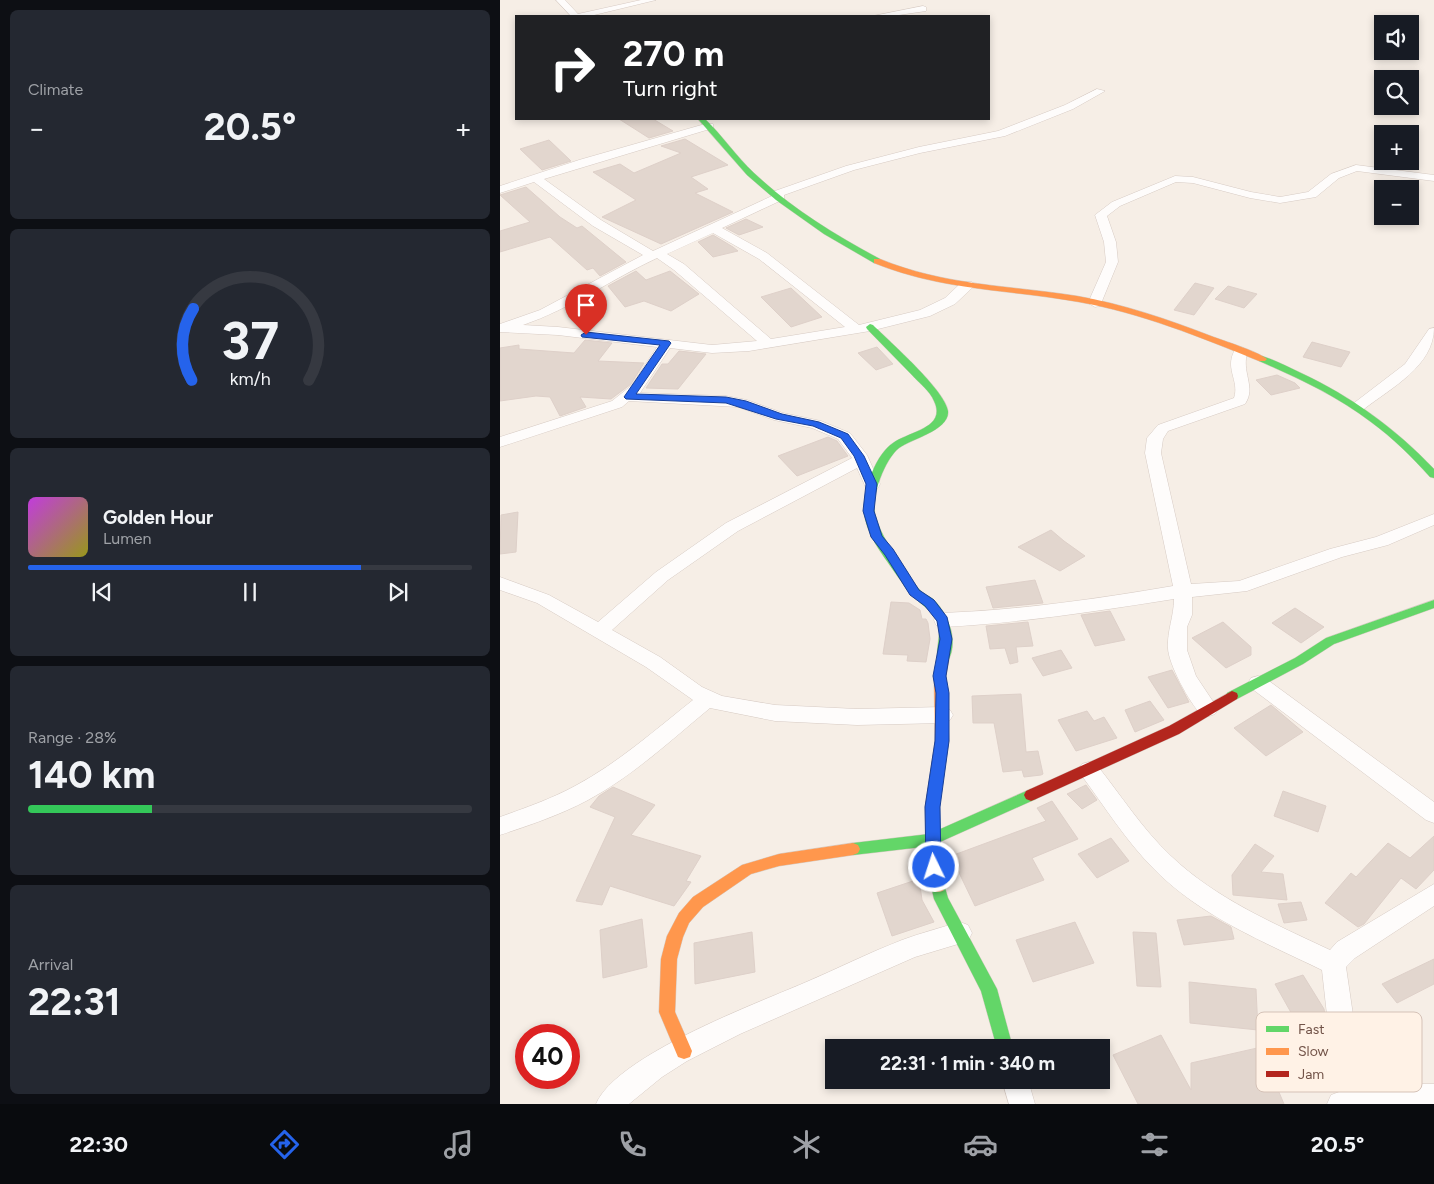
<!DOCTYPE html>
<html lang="en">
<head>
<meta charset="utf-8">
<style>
  :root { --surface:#171b24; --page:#242831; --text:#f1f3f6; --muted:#9ea1a6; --line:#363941; --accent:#2563eb }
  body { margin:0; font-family:Figtree,sans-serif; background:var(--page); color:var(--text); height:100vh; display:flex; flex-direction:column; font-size:19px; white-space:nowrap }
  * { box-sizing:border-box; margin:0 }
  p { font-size:16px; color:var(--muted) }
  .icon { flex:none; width:28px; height:28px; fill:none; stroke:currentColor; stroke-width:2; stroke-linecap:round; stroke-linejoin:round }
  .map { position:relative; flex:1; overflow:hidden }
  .sheet { display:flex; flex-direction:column; gap:10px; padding:10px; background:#0d0f14; width:500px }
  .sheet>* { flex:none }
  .guide { position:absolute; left:15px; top:15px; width:475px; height:105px; border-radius:0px; box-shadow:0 2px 8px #0003; background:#202124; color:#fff; overflow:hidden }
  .tools { position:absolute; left:874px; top:15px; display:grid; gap:10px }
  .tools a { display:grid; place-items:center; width:45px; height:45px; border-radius:0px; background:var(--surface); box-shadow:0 2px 8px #0003; font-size:25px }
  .speed { position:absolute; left:15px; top:1024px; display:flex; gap:10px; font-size:25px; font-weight:700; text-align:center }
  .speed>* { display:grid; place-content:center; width:65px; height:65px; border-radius:50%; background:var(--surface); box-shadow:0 2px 8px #0003; line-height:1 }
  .speed .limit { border:8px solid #d22; background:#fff; color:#111 }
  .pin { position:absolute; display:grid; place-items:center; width:42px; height:42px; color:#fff; margin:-51px -21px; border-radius:50% 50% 50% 0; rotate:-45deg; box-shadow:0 0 5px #0007 }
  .pin .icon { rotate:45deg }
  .me { position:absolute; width:55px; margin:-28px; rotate:356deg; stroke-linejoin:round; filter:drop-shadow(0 0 4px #0008) }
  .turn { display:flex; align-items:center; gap:18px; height:105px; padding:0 25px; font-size:22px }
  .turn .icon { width:65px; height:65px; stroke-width:2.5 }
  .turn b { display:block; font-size:35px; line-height:42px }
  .big { font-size:38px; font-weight:700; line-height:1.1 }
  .sheet .tile { flex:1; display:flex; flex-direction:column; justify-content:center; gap:8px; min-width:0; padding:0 18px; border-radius:8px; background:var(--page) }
  .sheet .dial { align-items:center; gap:0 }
  .dial svg { height:130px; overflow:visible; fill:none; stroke:var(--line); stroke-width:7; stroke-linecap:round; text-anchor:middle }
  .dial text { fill:var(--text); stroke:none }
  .song { display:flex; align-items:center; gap:15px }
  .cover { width:60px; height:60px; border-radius:8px; background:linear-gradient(135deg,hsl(290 70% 55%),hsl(60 70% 35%)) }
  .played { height:5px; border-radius:2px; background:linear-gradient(90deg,var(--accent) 75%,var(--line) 75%) }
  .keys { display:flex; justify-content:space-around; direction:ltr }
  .heat { display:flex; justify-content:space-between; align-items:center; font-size:28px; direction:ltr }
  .charge { height:8px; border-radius:4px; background:linear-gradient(90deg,#34c759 28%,var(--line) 0) }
  .trip { position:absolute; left:325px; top:1039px; width:285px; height:50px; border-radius:0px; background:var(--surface); box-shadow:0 2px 8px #0003; font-weight:700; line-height:50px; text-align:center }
  .tab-bar { display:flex; height:80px; justify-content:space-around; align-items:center; background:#090b0e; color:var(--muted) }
  .tab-bar .icon { width:35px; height:35px }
  .tab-bar .current { color:var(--accent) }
  .tab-bar b { font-size:22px; color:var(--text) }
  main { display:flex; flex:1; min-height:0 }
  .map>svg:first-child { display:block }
</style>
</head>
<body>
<main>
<section class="sheet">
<div class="tile"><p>Climate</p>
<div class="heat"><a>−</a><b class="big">20.5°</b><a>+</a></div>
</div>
<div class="tile dial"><svg viewBox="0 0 100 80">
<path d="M14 69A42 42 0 1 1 86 69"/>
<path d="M14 69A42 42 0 0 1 15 25" stroke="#2563eb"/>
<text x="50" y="56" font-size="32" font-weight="700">37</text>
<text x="50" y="72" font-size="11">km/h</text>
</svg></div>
<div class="tile">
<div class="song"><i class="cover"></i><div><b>Golden Hour</b><p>Lumen</p></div></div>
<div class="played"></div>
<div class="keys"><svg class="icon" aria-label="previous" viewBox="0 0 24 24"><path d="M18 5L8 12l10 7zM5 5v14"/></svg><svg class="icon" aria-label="pause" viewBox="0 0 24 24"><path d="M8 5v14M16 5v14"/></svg><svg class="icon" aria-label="next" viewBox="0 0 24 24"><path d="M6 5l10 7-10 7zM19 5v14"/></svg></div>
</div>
<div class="tile"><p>Range · 28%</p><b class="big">140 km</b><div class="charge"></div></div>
<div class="tile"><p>Arrival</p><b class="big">22:31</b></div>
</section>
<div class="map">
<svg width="934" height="1104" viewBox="0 0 934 1104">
  <rect width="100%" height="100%" fill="#f6eee6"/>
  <g fill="#e2d6ce" stroke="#ded0c9">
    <polygon points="119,119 153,119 173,131 149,138"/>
    <polygon points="185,139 228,165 191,177 208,189 195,193 233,212 161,244 102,217 136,200 93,172 120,164 134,173 181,153 161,146"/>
    <polygon points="49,140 71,161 42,170 20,149"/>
    <polygon points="26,187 60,217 77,228 82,226 126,262 100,276 93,268 87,270 50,237 0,252 0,231 30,222 0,195"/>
    <polygon points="246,219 263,227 239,235 226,228"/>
    <polygon points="213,235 233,247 238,251 213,257 198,242"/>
    <polygon points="136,271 146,280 170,271 199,294 171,311 144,301 125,307 108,286"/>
    <polygon points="695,283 714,288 694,315 674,310"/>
    <polygon points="728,286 757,294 744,308 715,299"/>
    <polygon points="291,288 322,317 291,327 261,297"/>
    <polygon points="85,340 112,343 98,361 144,363 131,384 111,399 80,397 86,407 60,416 50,397 36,396 0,401 0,348 19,345 19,349 74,353"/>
    <polygon points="812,342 850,352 841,367 803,357"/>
    <polygon points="377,347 393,364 376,370 358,353"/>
    <polygon points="179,351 206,354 178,389 146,388 162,364 168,364"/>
    <polygon points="777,375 795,383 800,388 771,395 756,380"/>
    <polygon points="328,437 337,441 348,456 297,476 278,456"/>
    <polygon points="18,512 16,552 0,554 1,515"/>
    <polygon points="551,530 564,541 585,556 560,571 518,547"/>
    <polygon points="535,580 543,603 493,608 486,587"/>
    <polygon points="391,602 409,603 420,610 422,619 426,619 428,623 430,639 426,662 407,661 408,655 383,654"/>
    <polygon points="795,608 824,627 801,643 772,623"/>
    <polygon points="610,611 625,640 595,646 581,615"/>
    <polygon points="528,622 533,646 516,647 518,662 510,664 505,648 490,649 486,626"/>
    <polygon points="723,622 751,647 751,655 726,668 692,638"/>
    <polygon points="561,650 572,668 543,676 532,658"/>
    <polygon points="672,670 689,702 668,708 648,677"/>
    <polygon points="521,694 526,752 538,751 543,774 541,775 524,777 522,770 503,772 494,723 473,723 472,696"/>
    <polygon points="650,701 664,720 635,732 625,710"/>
    <polygon points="771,705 803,732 766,756 734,728"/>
    <polygon points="587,711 594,721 604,717 617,738 576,751 558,720"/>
    <polygon points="586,785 597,800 582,809 567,794"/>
    <polygon points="113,787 155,805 131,835 201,856 186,881 191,882 174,906 110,886 102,905 76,901 115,817 90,807 99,796"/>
    <polygon points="783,791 826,806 818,832 774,816"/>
    <polygon points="552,801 578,839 532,858 544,880 475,906 451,856 546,821 537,808"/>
    <polygon points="934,836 934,870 916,889 901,878 864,924 858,927 825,903 851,873 856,877 888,843 910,858"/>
    <polygon points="611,838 629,861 597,878 578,854"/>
    <polygon points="755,844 774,856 761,872 783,874 787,900 733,895 732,875"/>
    <polygon points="419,879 422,900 434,922 392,936 377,893"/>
    <polygon points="801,902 807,920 784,923 778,904"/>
    <polygon points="711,916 731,927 734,939 684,945 677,920"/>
    <polygon points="142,919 147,967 103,978 100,930"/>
    <polygon points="575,922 594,963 533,982 516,940"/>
    <polygon points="252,932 255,972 195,984 194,943"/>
    <polygon points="633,932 656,933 661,987 637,986"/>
    <polygon points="934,959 934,984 897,1003 882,984"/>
    <polygon points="803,975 824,1009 825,1015 798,1025 775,984"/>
    <polygon points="689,982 756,989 758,1030 690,1023"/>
    <polygon points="661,1035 691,1090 691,1063 788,1041 796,1058 767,1064 784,1104 638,1104 613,1055"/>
  </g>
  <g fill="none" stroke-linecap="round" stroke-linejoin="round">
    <g stroke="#d7cbc4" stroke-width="1">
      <g id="street">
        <polygon points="56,0 65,0 78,14 141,0 156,0 90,16 71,16"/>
        <polygon points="423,6 426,7 426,11 392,16 373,16"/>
        <path d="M597 89 605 91 573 109 505 136 420 153 354 170 284 195V199L222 228 267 253 359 325 420 310 445 298 462 282H472L474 285 472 288 455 304 430 316 370 331 249 351 212 353 170 348 140 393 226 396 247 400 283 413 321 421 350 433 367 455 380 484 378 488H366L357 468 238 531 168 580 112 630 160 657 202 687 222 696 275 705 357 709 443 707 450 710 453 715 450 720 443 723 357 725 275 721 210 708C171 740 133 776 88 800 60 815 30 825 0 835V817C25 808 51 799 75 786 118 763 155 730 193 700L146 667 37 603 0 590V577L49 595 98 622 156 572 226 523 352 458 338 439 312 428 274 420 238 407 129 401 122 407 0 447V437L112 401 132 385 157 347 58 335 0 332V324L40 310 143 255 93 226 34 182 0 193V186L79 160 205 124H213V128L44 179 101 220 153 251 272 196V192L346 166 419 147 498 131 565 105ZM213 233 259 259 345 327 271 339 184 264 167 254ZM157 258 174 270 257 341 212 345 58 327 23 325C70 309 112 279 157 258Z"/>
        <polygon points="856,165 934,175 934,181 857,171 839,178 816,197 780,203 750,198 693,183 676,182 620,206 607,216 616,242 618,262 600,306 595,307 588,303 606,262 604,242 595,215 612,202 675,176 693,177 751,192 780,197 808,192 831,174"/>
        <path d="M934 328C934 366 891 388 864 409H854L851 406 854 403 905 364 929 329Z"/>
        <path d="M741 347 748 351C740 371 757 387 745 404L668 431 663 439 661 453 691 584 739 581 830 549 876 537 934 514V525L888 545 842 557 747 591 692 597V615L687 627V650L696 676 718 709 715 714C710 716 705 718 701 714 690 704 668 663 668 648 667 631 674 616 674 599 597 611 521 623 443 627L436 625 434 620 436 615 443 613C520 610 597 599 673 586L645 453 647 438 658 425 734 398C740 380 723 368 736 348Z"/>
        <polygon points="758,676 765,678 934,802 934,823 926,820 751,688 748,683 751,678"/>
        <path d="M589 762 596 764C621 795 642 829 671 856 716 899 775 924 830 950L837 942 934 884V906L855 958 846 967 853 1015 872 1084H934V1104H827L831 1095 847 1089 827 1015 822 970C764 942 700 916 654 869 626 841 605 807 582 776L578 770 582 764Z"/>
        <path d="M460 922 468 925 472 933 468 941 415 957 240 1034 187 1061 162 1077 129 1104H96C116 1056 255 1004 304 983 337 969 368 953 402 940 421 933 440 928 460 922Z"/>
        <polygon points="502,1080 528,1080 535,1104 509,1104"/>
      </g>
    </g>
    <g stroke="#d6cbc3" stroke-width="1">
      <g id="fast">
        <path d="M198 119H205C222 135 236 156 254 173 291 208 335 235 380 259V263H374L324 234 276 200 247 175Z"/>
        <path d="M370 324 373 325C390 342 445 390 448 411 450 430 411 439 399 448 385 459 371 496 375 514 381 537 393 551 406 570 410 576 414 584 419 589 423 594 430 596 434 600 450 616 459 643 447 663H439C433 652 444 633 436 619 429 608 420 604 412 595 406 590 403 583 398 577 385 557 365 535 364 510 363 490 376 454 393 443 410 431 447 428 434 401 430 391 419 383 412 375 397 360 382 344 367 329L366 327Z"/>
        <path d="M762 356C775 360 788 367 801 373 852 397 895 428 934 469V478L930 477C912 457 893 438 871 422 837 396 798 378 759 361V357Z"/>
        <polygon points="934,600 934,608 834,644 803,664 737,699 727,699 726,696 727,693 795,658 826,638"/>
        <polygon points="531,789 536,791 538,795 536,799 431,846 353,855 348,853 346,849 348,845 353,843 429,834"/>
        <polygon points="438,880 443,881 448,898 497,989 513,1048 497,1048 481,991 434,899 431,886 433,881"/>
      </g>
    </g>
    <g stroke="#d6cbc3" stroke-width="1">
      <g id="slow">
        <path d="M374 259H380C446 286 508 285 577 296 623 304 667 319 711 336 724 341 757 351 767 359L765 361H759C700 337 641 313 579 302 506 289 444 291 374 263Z"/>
        <polygon points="443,656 447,657 449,660 446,676 449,741 439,807 441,867 445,886 443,891 438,892 433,891 427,867 425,807 435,741 434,676 439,657"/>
        <polygon points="353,843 358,845 360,849 358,853 353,855 279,866 251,874 203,907 189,923 183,937 177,959 175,1012 192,1051 190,1057 184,1059 178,1057 159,1012 161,959 167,936 179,913 193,897 242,865 279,854"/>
      </g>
    </g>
    <g stroke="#d6cbc3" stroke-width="1">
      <polygon id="jam" points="732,691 737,693 738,696 737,699 679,734 536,799 531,801 526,799 524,795 526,791 669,726"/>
    </g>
    <use href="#street" fill="#fefcfb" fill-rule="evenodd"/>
    <use href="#fast" fill="#63d668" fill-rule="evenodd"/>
    <use href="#slow" fill="#ff974d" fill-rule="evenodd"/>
    <use href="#jam" fill="#b3261e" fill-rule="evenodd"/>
  </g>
  <polygon fill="#2563eb" stroke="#184099" points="86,332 169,341 171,343 136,394 226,397 246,401 282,414 319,422 348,434 364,456 377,484 374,511 382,536 393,549 419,590 434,600 447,617 452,639 446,676 449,693 449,741 440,807 441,867 439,871 434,873 428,871 426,867 425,807 435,741 436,693 433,676 440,639 437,621 425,606 410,595 385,555 371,537 363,511 366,484 354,456 341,438 313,426 276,419 226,403 126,399 124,397 160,345 82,337 81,335"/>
  <rect x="756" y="1012" width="166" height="80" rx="8" fill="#fff2e6" stroke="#d5c2b7" stroke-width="1"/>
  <rect x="766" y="1026" width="23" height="6" fill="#63d668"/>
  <rect x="766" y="1048" width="23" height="7" fill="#ff974d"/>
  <rect x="766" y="1071" width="23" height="6" fill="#b3261e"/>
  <g font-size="14" fill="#725348">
    <text x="798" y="1034">Fast</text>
    <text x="798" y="1056">Slow</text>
    <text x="798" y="1079">Jam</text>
  </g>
</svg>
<div class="tools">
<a><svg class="icon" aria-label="sound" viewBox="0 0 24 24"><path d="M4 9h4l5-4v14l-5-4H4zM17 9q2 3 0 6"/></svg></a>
<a><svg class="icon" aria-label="search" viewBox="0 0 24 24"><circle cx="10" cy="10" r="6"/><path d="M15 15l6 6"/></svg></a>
<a>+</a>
<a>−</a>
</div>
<div class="speed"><div class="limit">40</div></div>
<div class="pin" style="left:86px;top:335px;background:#d93025"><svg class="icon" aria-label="arrive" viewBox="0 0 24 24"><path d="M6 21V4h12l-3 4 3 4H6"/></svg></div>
<svg class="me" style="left:434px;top:867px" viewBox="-20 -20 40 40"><circle r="17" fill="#2563eb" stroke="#fff" stroke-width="3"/><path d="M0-11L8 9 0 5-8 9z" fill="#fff"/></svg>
<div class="trip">22:31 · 1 min · 340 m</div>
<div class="guide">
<div class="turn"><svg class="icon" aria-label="right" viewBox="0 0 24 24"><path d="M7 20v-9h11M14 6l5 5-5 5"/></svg><div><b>270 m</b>Turn right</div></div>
</div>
</div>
</main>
<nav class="tab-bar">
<b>22:30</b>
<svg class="icon current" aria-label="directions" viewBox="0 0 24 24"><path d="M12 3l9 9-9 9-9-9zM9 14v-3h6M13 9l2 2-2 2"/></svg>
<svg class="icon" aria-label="music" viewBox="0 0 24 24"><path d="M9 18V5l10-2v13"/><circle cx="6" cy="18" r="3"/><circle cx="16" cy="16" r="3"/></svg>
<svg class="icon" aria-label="phone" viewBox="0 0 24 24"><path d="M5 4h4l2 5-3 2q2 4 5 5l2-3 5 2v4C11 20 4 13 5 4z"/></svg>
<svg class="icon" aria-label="climate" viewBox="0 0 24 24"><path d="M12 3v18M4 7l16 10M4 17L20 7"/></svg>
<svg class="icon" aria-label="car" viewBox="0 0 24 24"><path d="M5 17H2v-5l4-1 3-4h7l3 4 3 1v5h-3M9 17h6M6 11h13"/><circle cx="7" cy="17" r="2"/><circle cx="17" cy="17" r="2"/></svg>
<svg class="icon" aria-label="filters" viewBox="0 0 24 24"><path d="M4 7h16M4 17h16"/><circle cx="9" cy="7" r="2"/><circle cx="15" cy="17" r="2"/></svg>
<b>20.5°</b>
</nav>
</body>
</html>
